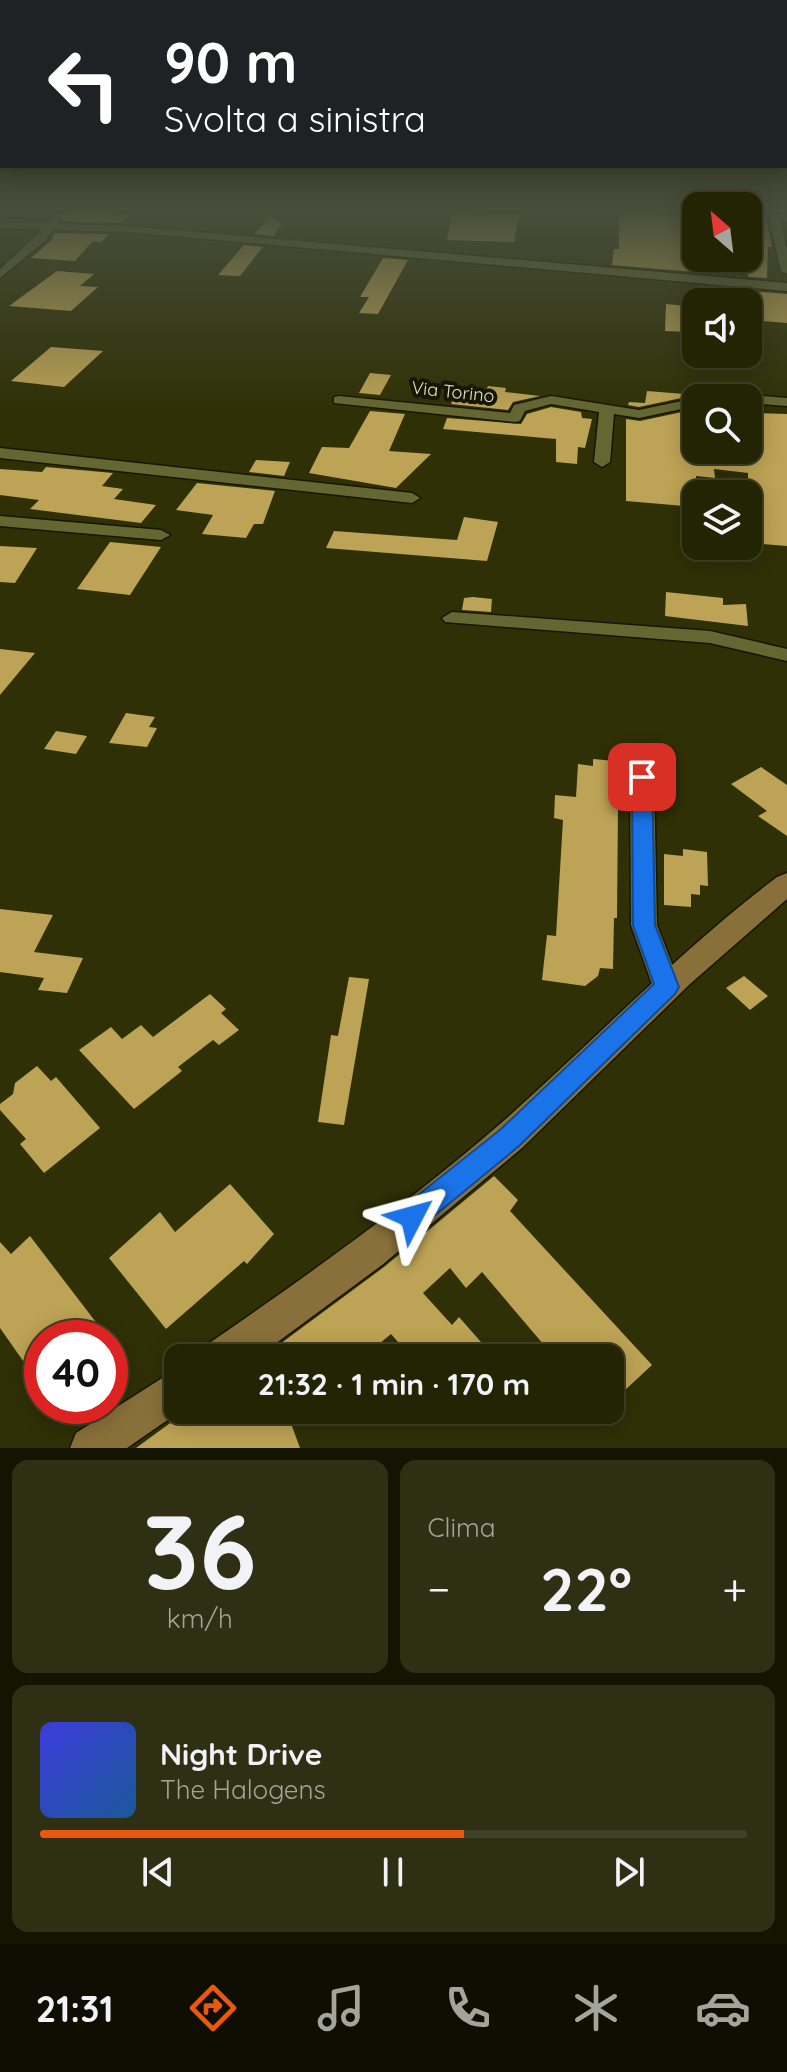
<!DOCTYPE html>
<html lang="it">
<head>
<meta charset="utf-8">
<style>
  :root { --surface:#232404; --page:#2f3013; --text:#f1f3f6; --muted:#a3a49a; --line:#404126; --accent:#ea580c }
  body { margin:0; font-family:Quicksand,sans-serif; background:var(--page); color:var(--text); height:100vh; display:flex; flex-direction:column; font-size:30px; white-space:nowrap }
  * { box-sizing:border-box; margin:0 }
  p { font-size:26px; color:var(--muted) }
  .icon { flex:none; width:44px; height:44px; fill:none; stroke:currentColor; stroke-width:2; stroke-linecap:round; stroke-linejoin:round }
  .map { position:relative; height:1448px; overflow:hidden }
  .drawer { display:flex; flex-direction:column; gap:12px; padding:12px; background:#131402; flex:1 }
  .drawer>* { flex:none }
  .hud { position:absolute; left:0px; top:0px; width:788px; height:168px; box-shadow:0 4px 20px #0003,0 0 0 2px var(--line); background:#202124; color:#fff; overflow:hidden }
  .needle { width:52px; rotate:332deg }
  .fabs { position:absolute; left:682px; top:192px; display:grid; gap:16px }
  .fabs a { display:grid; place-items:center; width:80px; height:80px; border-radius:16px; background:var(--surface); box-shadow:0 4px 20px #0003,0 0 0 2px var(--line); font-size:40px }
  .speed { position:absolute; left:24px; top:1320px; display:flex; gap:16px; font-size:40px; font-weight:700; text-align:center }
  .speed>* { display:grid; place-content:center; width:104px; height:104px; border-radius:50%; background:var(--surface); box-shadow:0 4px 20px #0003,0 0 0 2px var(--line); line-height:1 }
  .speed .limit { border:12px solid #d22; background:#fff; color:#111 }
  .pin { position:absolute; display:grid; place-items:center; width:68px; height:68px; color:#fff; margin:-34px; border-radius:16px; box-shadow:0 4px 12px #0006 }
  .me { position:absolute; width:88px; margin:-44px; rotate:51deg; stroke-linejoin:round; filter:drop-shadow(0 0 6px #0008) }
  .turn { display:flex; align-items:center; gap:28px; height:168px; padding:0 32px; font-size:36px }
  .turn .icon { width:104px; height:104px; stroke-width:2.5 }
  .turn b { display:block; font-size:56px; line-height:68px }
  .big { font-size:60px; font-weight:800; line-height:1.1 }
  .drawer .card { flex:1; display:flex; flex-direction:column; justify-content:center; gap:12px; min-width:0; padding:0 28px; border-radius:16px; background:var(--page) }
  .drawer .dial { align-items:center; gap:0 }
  .dial b { font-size:104px; line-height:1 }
  .song { display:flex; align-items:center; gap:24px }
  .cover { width:96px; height:96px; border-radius:12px; background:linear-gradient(135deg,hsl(240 70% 55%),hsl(210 70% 35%)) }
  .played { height:8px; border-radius:4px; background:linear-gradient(90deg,var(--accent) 60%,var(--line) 60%) }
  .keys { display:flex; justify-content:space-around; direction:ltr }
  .heat { display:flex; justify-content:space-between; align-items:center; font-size:44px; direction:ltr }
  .drawer .tiles { flex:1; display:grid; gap:12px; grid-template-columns:1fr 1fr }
  .card:last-child { grid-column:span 2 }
  .trip { position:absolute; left:164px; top:1344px; width:460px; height:80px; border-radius:16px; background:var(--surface); box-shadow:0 4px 20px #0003,0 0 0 2px var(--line); font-weight:800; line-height:80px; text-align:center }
  .tab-bar { display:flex; height:128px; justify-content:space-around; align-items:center; background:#0e0e02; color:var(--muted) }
  .tab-bar .icon { width:56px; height:56px }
  .tab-bar .current { color:var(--accent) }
  .tab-bar b { font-size:36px; color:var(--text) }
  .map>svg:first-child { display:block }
</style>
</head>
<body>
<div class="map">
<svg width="787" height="1448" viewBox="0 0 787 1448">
  <rect width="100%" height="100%" fill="#2f3005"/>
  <g fill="#bda355">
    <polygon points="68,210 118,210 114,214 129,215 121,223 63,221 55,214 64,214"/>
    <polygon points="748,210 766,218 772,247 768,247 767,278 748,277"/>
    <polygon points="619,212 696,214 696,258 717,258 718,274 612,265 614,249 619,249"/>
    <polygon points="452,213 519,214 514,242 447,240"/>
    <polygon points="271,215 282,224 273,236 254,234"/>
    <polygon points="54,233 109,234 101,242 93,241 75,261 31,258 52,240"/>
    <polygon points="244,245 263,247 240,276 218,275"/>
    <polygon points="383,258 408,260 378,314 359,313 369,297 360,297"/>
    <polygon points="57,271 94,274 80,286 98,287 71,311 9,306"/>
    <polygon points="698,286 718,288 719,302 694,302"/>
    <polygon points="748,291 787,294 787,323 748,320"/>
    <polygon points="666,304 686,306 687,332 665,331"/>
    <polygon points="51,347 103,351 64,387 11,381"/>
    <polygon points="370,373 391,375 380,395 359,393"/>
    <polygon points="488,386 506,388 505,392 540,396 513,402 508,410 451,404 454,398 482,400"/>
    <polygon points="647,391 685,394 686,397 639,407 628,405 629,402 645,403"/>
    <polygon points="551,407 581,412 582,418 592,419 585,448 578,447 577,464 556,462 556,439 443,429 447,418 521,424 527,414"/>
    <polygon points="696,409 696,450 748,450 748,413 787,414 787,546 748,543 748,473 714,469 715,478 696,476 696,507 626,501 626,419 640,421"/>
    <polygon points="370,411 405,414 389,451 431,454 396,488 309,473 322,447 349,448"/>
    <polygon points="256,460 290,462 284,476 249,472"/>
    <polygon points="46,467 113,473 102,486 123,489 114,499 156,505 141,523 30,509 39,500 0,495 0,469 42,472"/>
    <polygon points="197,483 275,491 263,524 254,524 246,538 202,534 213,515 176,510"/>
    <polygon points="464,517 498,522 487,561 326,548 334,531 457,540"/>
    <polygon points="110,542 161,547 130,595 77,589"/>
    <polygon points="0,546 37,548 15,583 0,582"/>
    <polygon points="666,592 723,598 723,605 746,604 748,626 665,616"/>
    <polygon points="473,597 492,599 491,612 462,610 464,598"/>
    <polygon points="0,649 35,653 0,695"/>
    <polygon points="126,713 155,717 149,727 157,728 147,747 109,743"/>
    <polygon points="56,731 87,736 76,754 44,749"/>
    <polygon points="593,759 615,761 615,775 628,775 627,808 618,807 617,918 614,918 613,969 600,968 598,976 585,986 542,980 547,935 556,936 563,820 554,818 555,795 576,797 578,764 593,766"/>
    <polygon points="761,767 787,785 787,836 758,816 767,811 731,784"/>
    <polygon points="683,849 707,852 708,886 700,885 700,895 691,894 691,907 664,905 664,854 683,856"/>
    <polygon points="0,909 53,915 34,952 83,958 67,993 38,990 44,978 0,972"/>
    <polygon points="744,976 768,996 750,1010 726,988"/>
    <polygon points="349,977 369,979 344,1125 318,1122 331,1035 338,1036"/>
    <polygon points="210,994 226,1009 221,1013 239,1030 219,1045 213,1040 178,1067 182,1071 134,1109 79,1050 111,1027 122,1039 141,1025 153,1037"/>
    <polygon points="37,1066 51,1081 56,1077 100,1128 44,1173 20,1144 26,1139 0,1110 0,1104 13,1094 15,1083"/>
    <polygon points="494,1176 518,1200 510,1211 652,1365 610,1404 610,1358 555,1358 482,1272 466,1288 450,1268 423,1293 452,1325 459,1317 495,1358 412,1358 391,1334 362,1358 261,1358 384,1267"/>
    <polygon points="230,1184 274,1234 247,1264 244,1261 166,1329 109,1258 160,1212 175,1232"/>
    <polygon points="30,1236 108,1338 42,1338 42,1388 0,1328 0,1242 11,1254"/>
    <polygon points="188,1410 286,1410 300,1448 136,1448"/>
  </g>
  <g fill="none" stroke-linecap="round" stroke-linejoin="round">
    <g stroke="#171700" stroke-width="3">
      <g id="street">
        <polygon points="767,210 777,210 787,249 787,274 781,271"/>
        <polygon points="55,217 60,220 58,224 128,226 787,283 787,291 128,232 53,230 45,241 0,278 0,269 43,229 0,228 0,222 47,223"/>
        <polygon points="748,395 787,398 787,406 748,403 748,398 741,398"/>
        <polygon points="339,396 510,413 514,405 551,396 639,410 696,398 697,398 696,406 639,418 614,414 610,462 602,467 594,462 599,412 551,404 525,411 520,421 515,422 334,403 334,397"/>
        <polygon points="0,448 412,493 420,498 412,503 0,458"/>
        <polygon points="0,516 161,530 170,535 161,540 0,526"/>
        <polygon points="452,612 710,631 787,649 787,661 710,643 445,622 442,618"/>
        <polygon points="642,769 654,777 657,925 681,987 677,995 667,999 657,995 653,987 631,925 630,777"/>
      </g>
    </g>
    <g stroke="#171700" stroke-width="3">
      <g id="secondary">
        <polygon points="757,210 787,215 787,222 758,212"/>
        <path d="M787 873V899L690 984 522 1148 382 1265 256 1358H202L208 1344C308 1275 408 1204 500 1124 593 1042 678 952 777 877Z"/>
        <polygon points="178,1368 178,1410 182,1410 127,1448 70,1448 76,1433"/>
      </g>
    </g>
    <use href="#street" fill="#656732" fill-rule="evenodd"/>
    <use href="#secondary" fill="#89703a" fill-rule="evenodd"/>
  </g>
  <linearGradient id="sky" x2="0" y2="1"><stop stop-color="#1a1a03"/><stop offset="0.51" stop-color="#474e3b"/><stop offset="1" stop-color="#474e3b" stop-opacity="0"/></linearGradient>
  <rect width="787" height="413" fill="url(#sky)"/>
  <polygon fill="#1a73e8" stroke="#114b97" stroke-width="2" points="642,770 652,777 655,925 679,987 675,994 519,1146 422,1226 412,1230 403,1226 399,1217 403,1207 501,1129 654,984 633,925 632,777"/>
  <g text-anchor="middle" stroke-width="8" stroke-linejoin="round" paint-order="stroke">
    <g font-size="18" fill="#e2e4c8" stroke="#161703">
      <text transform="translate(453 392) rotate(6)" y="6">Via Torino</text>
    </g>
  </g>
</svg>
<div class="fabs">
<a><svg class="needle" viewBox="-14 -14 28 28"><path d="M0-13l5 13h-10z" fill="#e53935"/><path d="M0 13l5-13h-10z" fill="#a3a49a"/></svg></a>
<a><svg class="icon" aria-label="sound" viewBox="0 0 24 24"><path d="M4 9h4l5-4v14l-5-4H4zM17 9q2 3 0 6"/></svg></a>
<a><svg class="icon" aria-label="search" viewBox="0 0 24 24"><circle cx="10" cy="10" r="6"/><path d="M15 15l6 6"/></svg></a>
<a><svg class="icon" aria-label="layers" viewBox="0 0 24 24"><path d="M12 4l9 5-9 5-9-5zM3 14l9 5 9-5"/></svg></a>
</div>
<div class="speed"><div class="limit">40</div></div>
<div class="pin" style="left:642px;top:777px;background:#d93025"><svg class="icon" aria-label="arrive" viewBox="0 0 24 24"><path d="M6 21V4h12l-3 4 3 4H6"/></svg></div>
<svg class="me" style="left:412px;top:1217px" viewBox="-20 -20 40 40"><path d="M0-17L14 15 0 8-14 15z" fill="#1a73e8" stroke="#fff" stroke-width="4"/></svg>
<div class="trip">21:32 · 1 min · 170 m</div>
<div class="hud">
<div class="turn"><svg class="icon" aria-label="left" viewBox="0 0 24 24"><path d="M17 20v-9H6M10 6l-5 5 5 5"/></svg><div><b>90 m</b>Svolta a sinistra</div></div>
</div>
</div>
<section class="drawer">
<div class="tiles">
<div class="card dial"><b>36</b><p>km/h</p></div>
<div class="card"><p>Clima</p>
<div class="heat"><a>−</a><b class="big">22°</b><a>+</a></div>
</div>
<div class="card">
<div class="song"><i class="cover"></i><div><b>Night Drive</b><p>The Halogens</p></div></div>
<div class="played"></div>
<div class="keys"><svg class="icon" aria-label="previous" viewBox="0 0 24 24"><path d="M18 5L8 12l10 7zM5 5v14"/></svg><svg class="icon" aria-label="pause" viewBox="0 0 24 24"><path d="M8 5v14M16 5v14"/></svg><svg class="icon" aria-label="next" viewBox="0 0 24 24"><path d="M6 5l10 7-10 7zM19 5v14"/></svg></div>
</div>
</div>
</section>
<nav class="tab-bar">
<b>21:31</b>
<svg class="icon current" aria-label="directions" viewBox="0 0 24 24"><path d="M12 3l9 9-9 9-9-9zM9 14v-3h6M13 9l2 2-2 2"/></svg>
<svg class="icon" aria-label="music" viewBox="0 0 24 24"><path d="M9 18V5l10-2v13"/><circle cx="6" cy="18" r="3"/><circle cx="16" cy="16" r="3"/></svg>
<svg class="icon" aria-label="phone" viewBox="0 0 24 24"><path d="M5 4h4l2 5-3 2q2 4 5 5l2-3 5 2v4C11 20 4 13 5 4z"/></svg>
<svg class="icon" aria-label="climate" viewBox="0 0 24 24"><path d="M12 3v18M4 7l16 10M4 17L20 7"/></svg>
<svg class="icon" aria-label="car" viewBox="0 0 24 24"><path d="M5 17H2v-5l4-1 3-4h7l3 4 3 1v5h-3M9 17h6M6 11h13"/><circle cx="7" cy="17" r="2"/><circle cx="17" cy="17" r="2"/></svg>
</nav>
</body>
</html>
